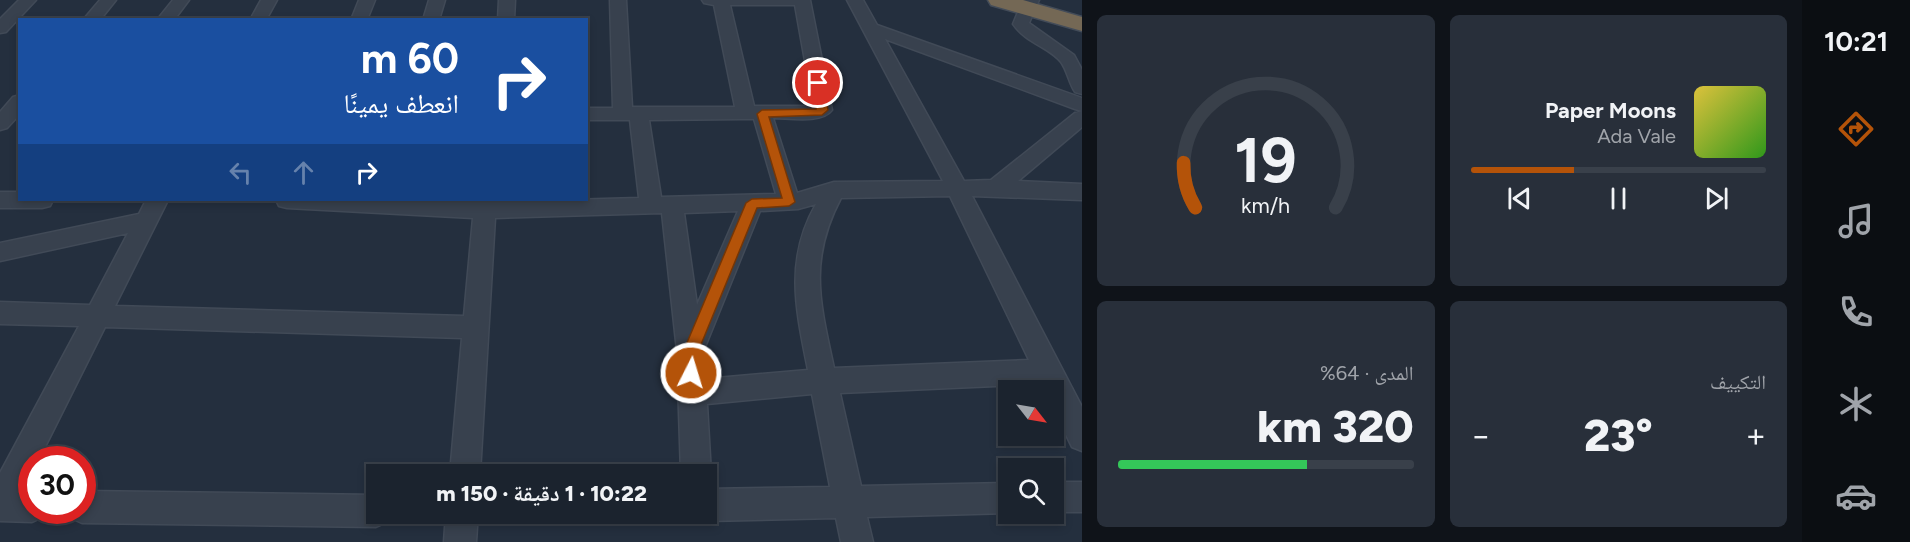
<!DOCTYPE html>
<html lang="ar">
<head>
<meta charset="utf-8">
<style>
  :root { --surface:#1b232e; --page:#282f3a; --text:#f1f3f6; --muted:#a0a4aa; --line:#39404a; --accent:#b45309 }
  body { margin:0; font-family:Figtree,"Noto Naskh Arabic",sans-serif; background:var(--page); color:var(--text); direction:rtl; height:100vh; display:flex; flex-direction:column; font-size:22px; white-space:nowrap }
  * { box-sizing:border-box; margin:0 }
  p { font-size:20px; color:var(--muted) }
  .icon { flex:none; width:33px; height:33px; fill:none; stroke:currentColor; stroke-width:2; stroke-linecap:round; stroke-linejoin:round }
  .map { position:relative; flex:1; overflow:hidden; direction:ltr }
  .panel { display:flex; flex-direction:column; gap:15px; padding:15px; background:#0f1319; width:720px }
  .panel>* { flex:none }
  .hud { position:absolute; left:18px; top:18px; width:570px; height:183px; border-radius:0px; box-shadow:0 3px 9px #0003,0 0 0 2px var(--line); direction:rtl; background:#1a4fa0; color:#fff; overflow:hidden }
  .needle { width:39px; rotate:121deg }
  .tools { position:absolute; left:998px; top:380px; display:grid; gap:12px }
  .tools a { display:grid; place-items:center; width:66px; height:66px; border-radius:0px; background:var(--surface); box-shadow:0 3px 9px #0003,0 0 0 2px var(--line); font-size:30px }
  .speed { position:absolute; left:18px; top:446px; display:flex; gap:12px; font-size:30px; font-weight:700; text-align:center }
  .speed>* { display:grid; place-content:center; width:78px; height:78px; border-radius:50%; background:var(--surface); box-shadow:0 3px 9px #0003,0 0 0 2px var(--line); line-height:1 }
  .speed .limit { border:9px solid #d22; background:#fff; color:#111 }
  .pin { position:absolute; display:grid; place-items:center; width:51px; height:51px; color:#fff; margin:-26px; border:3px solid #fff; border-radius:50%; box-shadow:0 2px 6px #0007 }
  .me { position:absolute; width:66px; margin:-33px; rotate:5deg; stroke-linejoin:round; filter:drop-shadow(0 0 4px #0008) }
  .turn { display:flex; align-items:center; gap:21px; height:126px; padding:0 30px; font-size:27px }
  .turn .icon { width:78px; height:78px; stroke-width:2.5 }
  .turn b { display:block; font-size:42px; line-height:51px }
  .lanes { display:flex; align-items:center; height:57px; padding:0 30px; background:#0003; justify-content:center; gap:30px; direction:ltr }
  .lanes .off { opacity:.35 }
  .big { font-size:45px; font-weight:800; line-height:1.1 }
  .panel .tile { flex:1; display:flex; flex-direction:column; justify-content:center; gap:9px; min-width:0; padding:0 21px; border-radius:9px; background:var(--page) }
  .panel .dial { align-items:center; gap:0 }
  .dial svg { height:156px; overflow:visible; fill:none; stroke:var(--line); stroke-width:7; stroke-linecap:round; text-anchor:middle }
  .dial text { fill:var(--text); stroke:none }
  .song { display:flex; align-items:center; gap:18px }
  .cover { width:72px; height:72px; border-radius:9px; background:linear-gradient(135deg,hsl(50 70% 55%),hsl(110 70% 35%)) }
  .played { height:6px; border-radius:3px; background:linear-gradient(90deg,var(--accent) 35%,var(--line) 35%) }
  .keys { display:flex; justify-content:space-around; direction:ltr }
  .heat { display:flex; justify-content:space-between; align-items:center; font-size:33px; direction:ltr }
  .charge { height:9px; border-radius:4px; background:linear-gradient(90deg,#34c759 64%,var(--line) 0) }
  .panel .tiles { flex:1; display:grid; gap:15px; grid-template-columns:repeat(2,1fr) }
  .trip { position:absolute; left:366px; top:464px; width:351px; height:60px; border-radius:0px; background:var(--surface); box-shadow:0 3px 9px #0003,0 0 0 2px var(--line); font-weight:800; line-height:60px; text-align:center; direction:rtl }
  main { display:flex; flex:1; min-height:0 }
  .tabs { display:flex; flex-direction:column; width:108px; justify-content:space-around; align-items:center; background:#0b0e12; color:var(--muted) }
  .tabs .icon { width:42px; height:42px }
  .tabs .current { color:var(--accent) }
  .tabs b { font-size:27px; color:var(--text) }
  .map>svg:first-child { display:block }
</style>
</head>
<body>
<main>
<nav class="tabs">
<b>10:21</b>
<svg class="icon current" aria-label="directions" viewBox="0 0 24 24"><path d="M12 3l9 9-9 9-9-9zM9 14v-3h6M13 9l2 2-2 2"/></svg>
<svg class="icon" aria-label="music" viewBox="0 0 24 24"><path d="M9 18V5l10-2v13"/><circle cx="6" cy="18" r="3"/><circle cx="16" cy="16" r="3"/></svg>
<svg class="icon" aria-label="phone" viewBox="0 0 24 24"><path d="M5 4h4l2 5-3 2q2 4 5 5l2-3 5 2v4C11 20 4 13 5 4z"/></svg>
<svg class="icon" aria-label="climate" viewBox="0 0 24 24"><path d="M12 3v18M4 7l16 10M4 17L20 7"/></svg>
<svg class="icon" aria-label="car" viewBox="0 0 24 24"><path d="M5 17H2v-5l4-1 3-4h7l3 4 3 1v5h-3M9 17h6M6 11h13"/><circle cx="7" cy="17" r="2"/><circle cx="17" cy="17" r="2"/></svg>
</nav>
<section class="panel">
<div class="tiles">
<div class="tile">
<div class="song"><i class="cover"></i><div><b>Paper Moons</b><p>Ada Vale</p></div></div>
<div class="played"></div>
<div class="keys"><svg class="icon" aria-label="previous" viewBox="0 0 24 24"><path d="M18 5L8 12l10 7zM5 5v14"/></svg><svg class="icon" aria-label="pause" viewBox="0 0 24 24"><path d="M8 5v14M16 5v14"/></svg><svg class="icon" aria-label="next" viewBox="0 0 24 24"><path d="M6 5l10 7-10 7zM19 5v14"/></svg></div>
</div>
<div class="tile dial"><svg viewBox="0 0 100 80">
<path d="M14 69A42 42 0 1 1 86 69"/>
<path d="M14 69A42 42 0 0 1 8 46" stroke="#b45309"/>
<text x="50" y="56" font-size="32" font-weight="700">19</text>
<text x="50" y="72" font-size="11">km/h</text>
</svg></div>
<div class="tile"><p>التكييف</p>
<div class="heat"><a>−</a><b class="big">23°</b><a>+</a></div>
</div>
<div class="tile"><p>المدى · 64%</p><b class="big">320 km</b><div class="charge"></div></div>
</div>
</section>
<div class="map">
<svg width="1082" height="542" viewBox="0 0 1082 542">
  <rect width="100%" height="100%" fill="#242f3e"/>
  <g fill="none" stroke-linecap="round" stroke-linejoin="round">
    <g stroke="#414a57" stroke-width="3">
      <g id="minor">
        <polygon points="19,0 36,0 6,32 0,33 0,19"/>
        <polygon points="100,0 116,0 100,20 83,20"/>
        <polygon points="173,0 189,0 174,20 157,20"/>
        <polygon points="261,0 277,0 266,20 250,20"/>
        <polygon points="359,0 375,0 367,20 351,20"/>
        <polygon points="429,0 445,0 439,20 423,20"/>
        <polygon points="499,0 515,0 514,20 498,20"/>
        <path d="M610 0H626L632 107H735L714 5 704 3 702 0H810L832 110C822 124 789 118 773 118L797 193 834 182 943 181 847 0H863L877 25 1082 98V127L1018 181 1082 184V200L972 196 1082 407V451L1072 447 1053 408V390H1044L1041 384 840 393 861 486 1008 483 1009 513 867 517 873 542H841L836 518 706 521 695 516 694 513H706V489L830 487 812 394 707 404 711 474 706 485V474H681L677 351 662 213 495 218 480 474H450L462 338 105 327 39 459H32V475L24 490H32V510H46L43 517 32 522 0 521V473L79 326 0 324V302L90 305 128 233 0 261V243L139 214 146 200H168L115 306 464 316 473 218 287 208 279 206 276 200 474 201V200H496V202L639 198 630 120H586V108H613ZM730 5H795L813 106H754ZM885 39 1075 109 1082 111 1075 113 991 180 964 181ZM741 119H754L776 194 661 197 649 120ZM950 196 1029 360 834 368C820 303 808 260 841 198ZM816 204C784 260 796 310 808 370L705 379 703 352 760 211 798 209ZM738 211 697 305 684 213Z"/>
        <path d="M1023 0H1039L1029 23 1074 55 1082 70V94L1075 92C1069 83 1067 70 1061 62 1049 47 1026 43 1013 24Z"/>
        <polygon points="20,95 20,114 7,128 0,130 0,112 13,97"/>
        <polygon points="0,192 20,192 20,200 53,200 50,206 42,208 0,208"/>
        <rect x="1053" y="482" width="29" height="30"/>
        <polygon points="82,491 376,495 376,513 391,513 387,522 376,527 82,523 71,518 68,510 82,510"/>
        <polygon points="446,513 478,513 476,542 444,542"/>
      </g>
    </g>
    <g stroke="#434c59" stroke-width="3">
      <polygon id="highway" points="988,0 1023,0 1082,17 1082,31 991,5"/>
    </g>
    <use href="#minor" fill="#38414e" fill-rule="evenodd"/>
    <use href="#highway" fill="#746855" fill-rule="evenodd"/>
  </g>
  <polygon fill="#b45309" stroke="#753606" stroke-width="1.5" points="818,80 823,83 828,110 822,115 769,117 795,202 789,206 757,208 698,352 699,373 697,378 691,380 686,378 683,352 746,203 752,199 782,198 757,114 762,110 816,109 813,83"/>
</svg>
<div class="tools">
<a><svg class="needle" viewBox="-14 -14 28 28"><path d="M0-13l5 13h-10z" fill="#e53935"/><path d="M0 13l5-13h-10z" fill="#a0a4aa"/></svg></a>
<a><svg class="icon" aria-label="search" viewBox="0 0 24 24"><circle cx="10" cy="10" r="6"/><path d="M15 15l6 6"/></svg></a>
</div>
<div class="speed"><div class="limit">30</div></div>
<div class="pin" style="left:818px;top:83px;background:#d93025"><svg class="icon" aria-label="arrive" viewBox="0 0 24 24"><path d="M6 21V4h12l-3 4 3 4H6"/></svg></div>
<svg class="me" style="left:691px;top:373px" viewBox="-20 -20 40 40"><circle r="17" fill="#b45309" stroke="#fff" stroke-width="3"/><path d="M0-11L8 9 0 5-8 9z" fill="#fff"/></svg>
<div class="trip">10:22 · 1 دقيقة · 150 m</div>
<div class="hud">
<div class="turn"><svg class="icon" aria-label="right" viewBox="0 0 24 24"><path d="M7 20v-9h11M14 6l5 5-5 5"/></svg><div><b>60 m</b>انعطف يمينًا</div></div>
<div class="lanes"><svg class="icon off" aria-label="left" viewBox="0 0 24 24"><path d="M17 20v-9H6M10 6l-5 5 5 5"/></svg><svg class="icon off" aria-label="ahead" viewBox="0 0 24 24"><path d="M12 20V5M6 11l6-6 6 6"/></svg><svg class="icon" aria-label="right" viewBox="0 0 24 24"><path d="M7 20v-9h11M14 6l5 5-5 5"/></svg></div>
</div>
</div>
</main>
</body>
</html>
